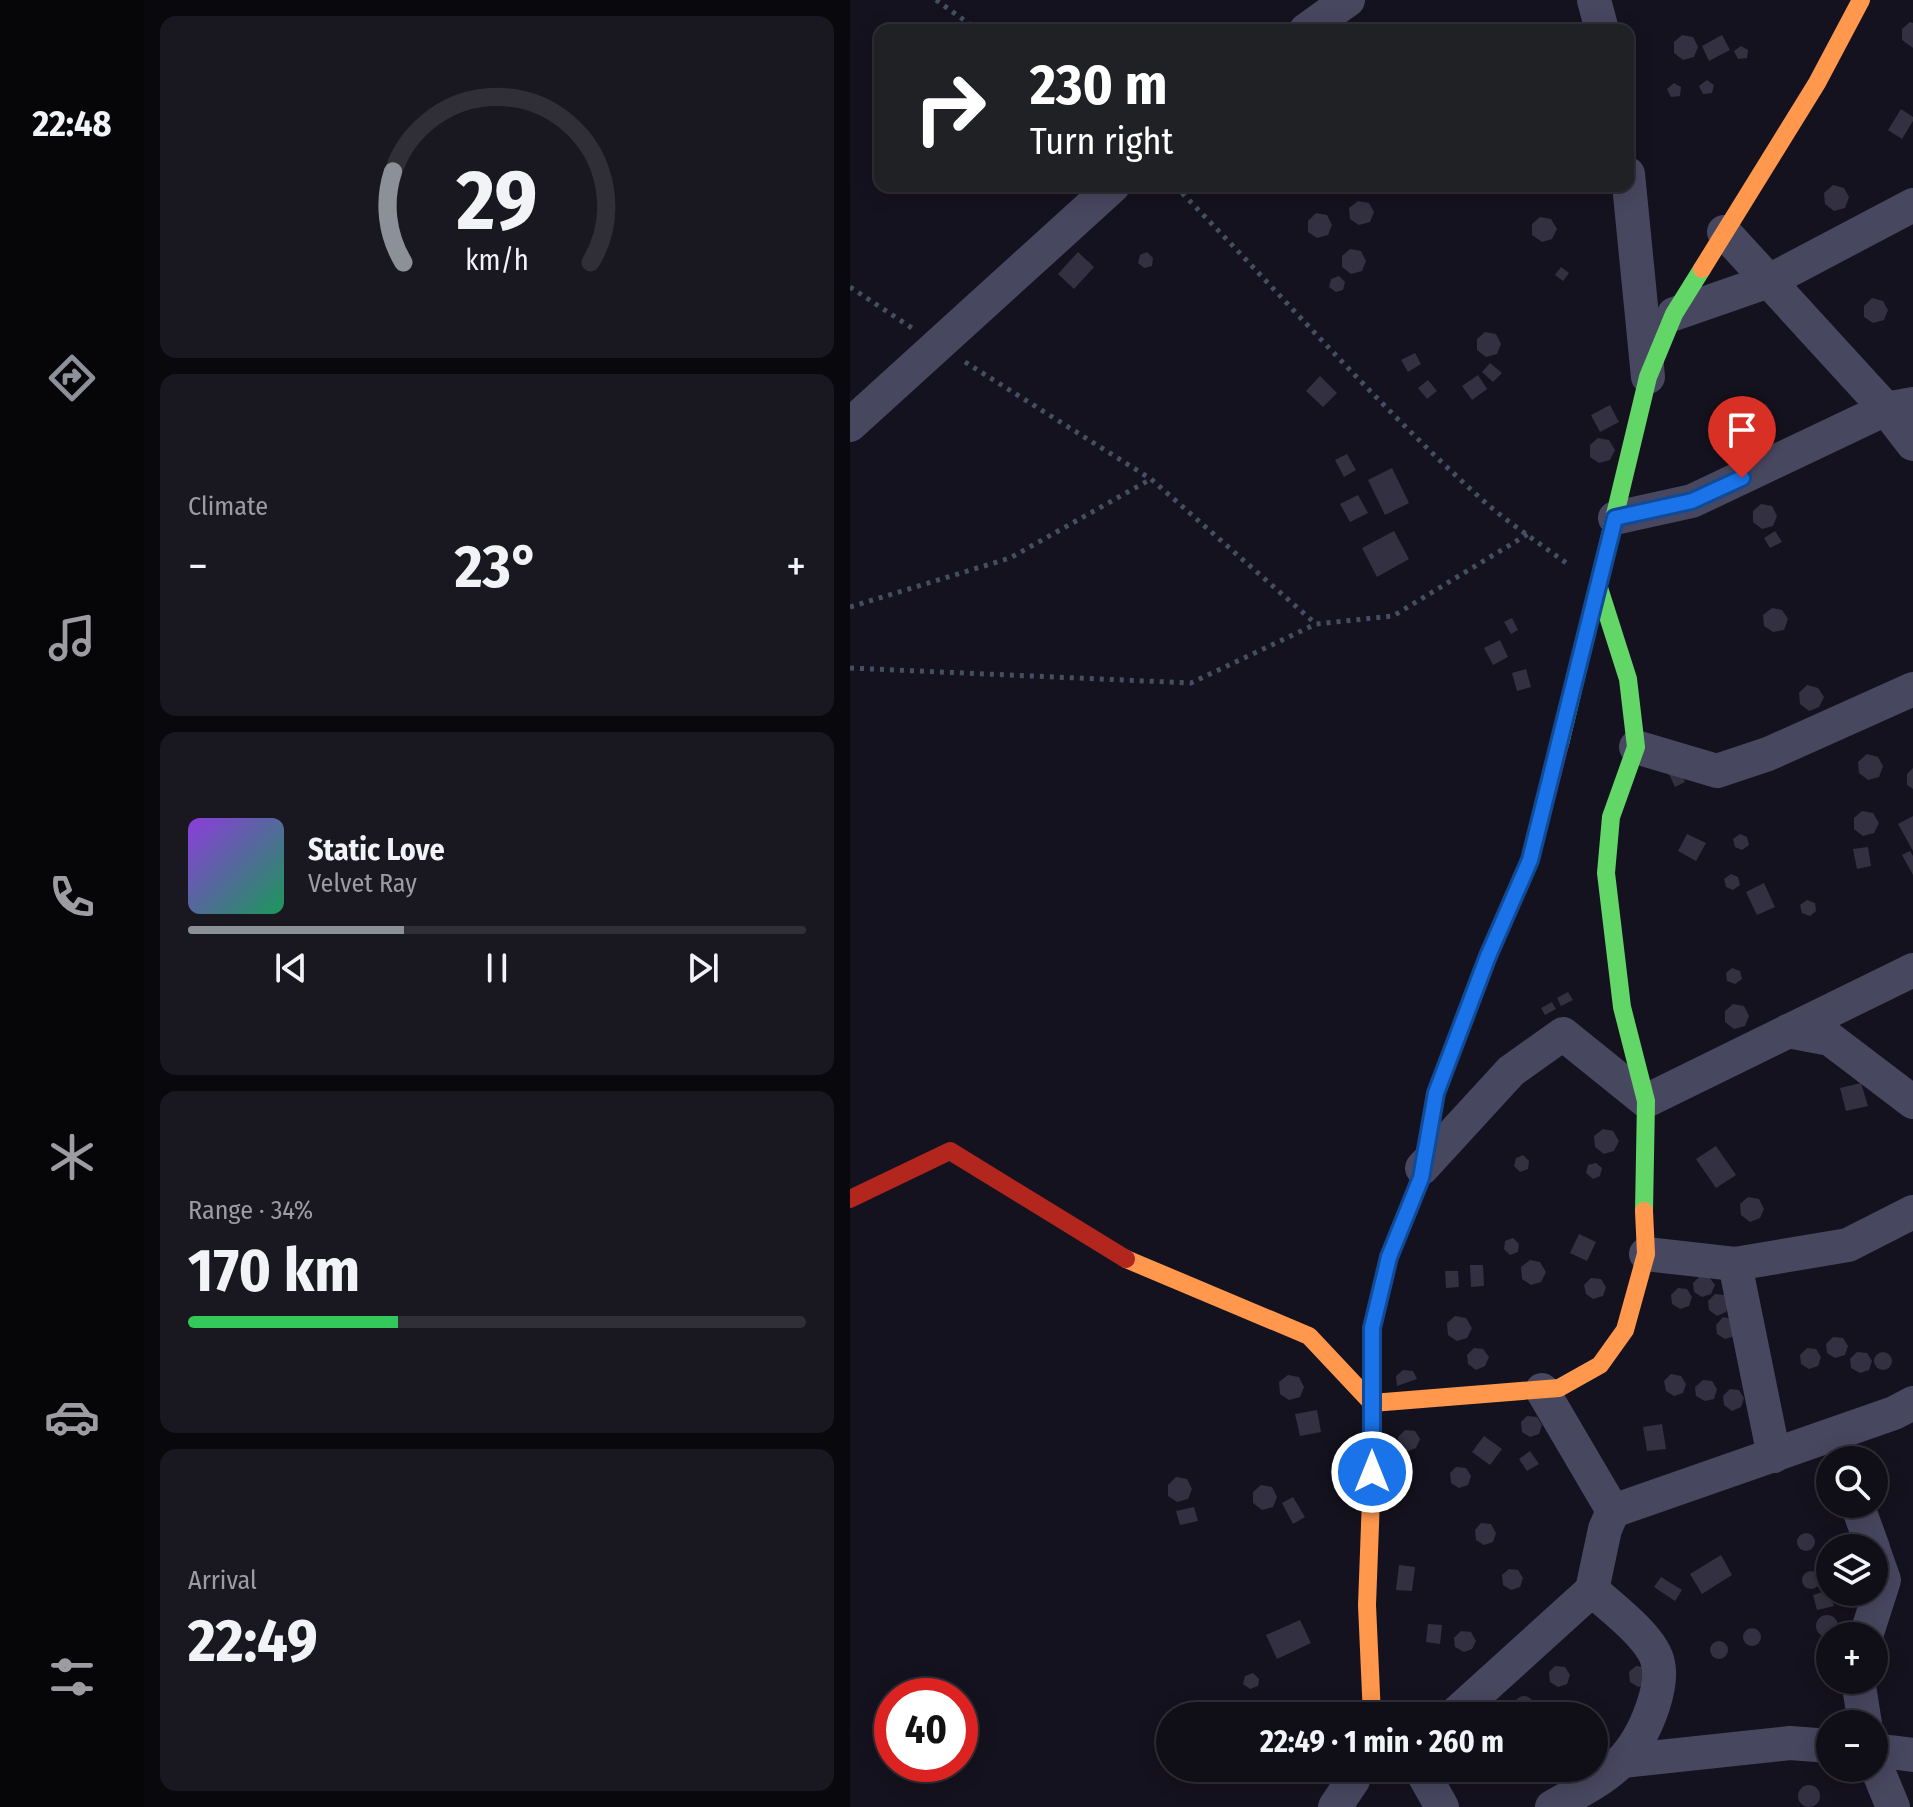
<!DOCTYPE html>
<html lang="en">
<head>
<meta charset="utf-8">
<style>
  :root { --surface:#100e17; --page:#191720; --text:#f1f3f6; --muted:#9c9ca1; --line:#302e36; --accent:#8c9099 }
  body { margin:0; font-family:"Fira Sans Condensed",sans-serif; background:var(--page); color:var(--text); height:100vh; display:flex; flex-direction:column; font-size:30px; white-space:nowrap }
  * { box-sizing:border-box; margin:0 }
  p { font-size:26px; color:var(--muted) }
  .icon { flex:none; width:44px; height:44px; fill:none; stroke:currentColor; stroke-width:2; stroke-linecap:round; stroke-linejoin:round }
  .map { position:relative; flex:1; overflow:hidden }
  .side { display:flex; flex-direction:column; gap:16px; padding:16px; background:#09080d; width:706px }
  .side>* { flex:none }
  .guide { position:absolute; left:24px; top:24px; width:760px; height:168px; border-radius:16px; box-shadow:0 4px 20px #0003,0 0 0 2px var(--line); background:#202124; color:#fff; overflow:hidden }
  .controls { position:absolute; left:966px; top:1446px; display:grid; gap:16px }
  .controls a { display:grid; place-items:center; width:72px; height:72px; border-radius:50%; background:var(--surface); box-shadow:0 4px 20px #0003,0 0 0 2px var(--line); font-size:40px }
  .speed { position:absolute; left:24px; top:1678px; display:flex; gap:16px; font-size:40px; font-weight:700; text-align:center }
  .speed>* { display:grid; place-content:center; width:104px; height:104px; border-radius:50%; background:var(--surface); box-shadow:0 4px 20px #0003,0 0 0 2px var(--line); line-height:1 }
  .speed .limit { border:12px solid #d22; background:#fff; color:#111 }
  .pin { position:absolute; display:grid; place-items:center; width:68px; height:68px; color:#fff; margin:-82px -34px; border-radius:50% 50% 50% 0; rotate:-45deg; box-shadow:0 0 8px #0007 }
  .pin .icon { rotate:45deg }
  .me { position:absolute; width:88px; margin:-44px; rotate:0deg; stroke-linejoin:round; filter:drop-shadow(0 0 6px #0008) }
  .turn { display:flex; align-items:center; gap:28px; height:168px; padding:0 24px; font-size:36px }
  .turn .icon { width:104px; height:104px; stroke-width:2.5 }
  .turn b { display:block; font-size:56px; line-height:68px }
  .big { font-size:60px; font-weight:700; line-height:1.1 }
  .side .card { flex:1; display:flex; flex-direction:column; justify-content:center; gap:12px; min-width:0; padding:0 28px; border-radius:16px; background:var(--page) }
  .side .dial { align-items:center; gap:0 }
  .dial svg { height:208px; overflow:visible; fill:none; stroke:var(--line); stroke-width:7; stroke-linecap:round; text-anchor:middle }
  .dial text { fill:var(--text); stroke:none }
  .song { display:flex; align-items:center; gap:24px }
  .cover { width:96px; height:96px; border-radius:12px; background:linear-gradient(135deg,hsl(270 70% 55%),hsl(150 70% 35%)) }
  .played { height:8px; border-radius:4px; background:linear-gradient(90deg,var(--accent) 35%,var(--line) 35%) }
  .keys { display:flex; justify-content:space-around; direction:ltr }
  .heat { display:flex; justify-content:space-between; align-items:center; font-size:44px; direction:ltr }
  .charge { height:12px; border-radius:6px; background:linear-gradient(90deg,#34c759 34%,var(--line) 0) }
  .trip { position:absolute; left:306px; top:1702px; width:452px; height:80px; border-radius:40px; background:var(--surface); box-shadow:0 4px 20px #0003,0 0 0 2px var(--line); font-weight:700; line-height:80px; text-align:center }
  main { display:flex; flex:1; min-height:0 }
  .tabs { display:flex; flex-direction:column; width:144px; justify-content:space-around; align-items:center; background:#060609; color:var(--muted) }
  .tabs .icon { width:56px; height:56px }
  .tabs .current { color:var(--accent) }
  .tabs b { font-size:36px; color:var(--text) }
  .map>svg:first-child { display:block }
</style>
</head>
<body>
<main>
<nav class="tabs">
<b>22:48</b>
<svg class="icon current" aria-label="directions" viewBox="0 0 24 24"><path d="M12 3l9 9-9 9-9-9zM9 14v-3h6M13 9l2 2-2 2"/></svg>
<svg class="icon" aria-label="music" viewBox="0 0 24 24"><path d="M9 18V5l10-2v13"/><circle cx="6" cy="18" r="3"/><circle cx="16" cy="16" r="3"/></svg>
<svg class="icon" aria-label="phone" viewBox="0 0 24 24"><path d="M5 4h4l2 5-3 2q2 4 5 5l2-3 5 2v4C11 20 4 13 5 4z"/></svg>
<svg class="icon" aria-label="climate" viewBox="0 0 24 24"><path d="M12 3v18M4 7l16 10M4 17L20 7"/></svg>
<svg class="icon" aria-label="car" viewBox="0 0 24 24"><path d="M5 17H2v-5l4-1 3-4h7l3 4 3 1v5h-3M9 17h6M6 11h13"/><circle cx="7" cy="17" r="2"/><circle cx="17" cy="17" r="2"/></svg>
<svg class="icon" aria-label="filters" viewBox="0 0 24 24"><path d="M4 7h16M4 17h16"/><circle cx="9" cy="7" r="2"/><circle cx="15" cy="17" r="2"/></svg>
</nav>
<section class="side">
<div class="card dial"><svg viewBox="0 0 100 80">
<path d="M14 69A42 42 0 1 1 86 69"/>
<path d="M14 69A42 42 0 0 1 10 34" stroke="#8c9099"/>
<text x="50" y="56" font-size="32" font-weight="700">29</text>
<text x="50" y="72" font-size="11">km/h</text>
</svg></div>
<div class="card"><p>Climate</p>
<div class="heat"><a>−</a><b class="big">23°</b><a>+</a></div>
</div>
<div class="card">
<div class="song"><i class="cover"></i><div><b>Static Love</b><p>Velvet Ray</p></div></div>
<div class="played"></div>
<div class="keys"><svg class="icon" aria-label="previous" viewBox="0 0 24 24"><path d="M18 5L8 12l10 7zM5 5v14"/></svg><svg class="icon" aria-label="pause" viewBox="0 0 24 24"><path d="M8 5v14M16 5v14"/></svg><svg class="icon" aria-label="next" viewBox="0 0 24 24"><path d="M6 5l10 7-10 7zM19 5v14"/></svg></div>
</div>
<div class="card"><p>Range · 34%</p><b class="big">170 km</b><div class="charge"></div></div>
<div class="card"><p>Arrival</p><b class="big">22:49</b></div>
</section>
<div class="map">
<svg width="1063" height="1807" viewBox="0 0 1063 1807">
  <rect width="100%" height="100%" fill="#15121f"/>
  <g fill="#333041">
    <polygon points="1060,22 1063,23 1063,48 1052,40 1052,29"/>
    <polygon points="832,35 843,37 848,47 844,57 833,60 824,53 824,42"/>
    <polygon points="872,35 880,50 859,61 852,46"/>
    <polygon points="891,46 898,50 897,58 888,59 884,51"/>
    <polygon points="857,80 864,85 862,93 853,94 849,86"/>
    <polygon points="824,83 831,87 830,96 821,97 817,89"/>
    <polygon points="1051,109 1063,117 1063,121 1052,139 1038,130"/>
    <polygon points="983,185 994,188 999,197 995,208 984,211 975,204 974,193"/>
    <polygon points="508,201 519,203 524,212 520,222 509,225 500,219 499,208"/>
    <polygon points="466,213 477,215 482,225 478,235 467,238 458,232 458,221"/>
    <polygon points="690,217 701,219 707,229 702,239 692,242 682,235 682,224"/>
    <polygon points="500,249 511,251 516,261 512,271 501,274 492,267 492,256"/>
    <polygon points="228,252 244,267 224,289 208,274"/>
    <polygon points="297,252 303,258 302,266 294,268 288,263 290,255"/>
    <polygon points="711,267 719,273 713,281 705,275"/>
    <polygon points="489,276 495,282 493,290 486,292 479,287 481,279"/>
    <polygon points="1022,298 1033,301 1038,310 1034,320 1023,323 1014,317 1014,306"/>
    <polygon points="635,332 646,334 651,344 647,354 636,357 627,350 627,339"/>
    <polygon points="565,353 571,364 558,372 551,360"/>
    <polygon points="640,363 652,373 643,382 632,372"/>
    <polygon points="628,375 637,389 622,400 612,386"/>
    <polygon points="470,376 487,393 473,407 456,391"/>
    <polygon points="578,380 587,391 577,399 568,388"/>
    <polygon points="905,401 916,404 922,413 917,424 907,427 898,420 897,409"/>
    <polygon points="760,405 769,422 750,432 741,415"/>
    <polygon points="882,419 890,423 888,432 879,433 876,425"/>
    <polygon points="748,438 759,440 765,450 760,460 749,463 740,457 740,445"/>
    <polygon points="497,454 506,470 494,477 485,460"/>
    <polygon points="542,468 559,503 535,515 518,480"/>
    <polygon points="508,495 518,513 500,522 490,504"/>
    <polygon points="911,504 922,506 927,516 923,526 912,529 903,522 903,511"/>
    <polygon points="544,531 559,559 527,577 512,548"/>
    <polygon points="925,531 932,542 920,548 914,538"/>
    <polygon points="922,608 932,610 938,619 934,630 923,632 914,626 913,615"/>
    <polygon points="662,618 668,630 661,634 654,622"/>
    <polygon points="650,640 658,657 643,665 634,648"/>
    <polygon points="676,669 681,687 667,691 662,673"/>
    <polygon points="957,685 968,688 974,697 969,707 959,711 950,704 949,693"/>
    <polygon points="1017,754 1028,757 1033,766 1029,777 1018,780 1009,773 1008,762"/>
    <polygon points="826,765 835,782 825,787 817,770"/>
    <polygon points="1063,768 1063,789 1057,785 1057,774"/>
    <polygon points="1012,811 1023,813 1029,823 1024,833 1013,836 1004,829 1004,818"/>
    <polygon points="1063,816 1063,851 1048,824"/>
    <polygon points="837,834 856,843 846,861 828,851"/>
    <polygon points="890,834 897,837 899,845 892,850 885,847 883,839"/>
    <polygon points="1018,847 1021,866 1007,869 1003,849"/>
    <polygon points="1060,851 1063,856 1063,875 1052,855"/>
    <polygon points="881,874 888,877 890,885 883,890 876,887 874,879"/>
    <polygon points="914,883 925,907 907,915 896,892"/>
    <polygon points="957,900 965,903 966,911 960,916 952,913 950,905"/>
    <polygon points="882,968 890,971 892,979 885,984 877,981 876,973"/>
    <polygon points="718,992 723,1000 711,1006 707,998"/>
    <polygon points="702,1002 706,1009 695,1015 691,1008"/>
    <polygon points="883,1004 894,1006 899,1016 895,1026 884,1029 875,1022 875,1011"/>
    <polygon points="1011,1083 1018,1106 996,1111 990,1088"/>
    <polygon points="753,1129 763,1131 769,1141 764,1151 754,1154 745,1147 744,1136"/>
    <polygon points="866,1146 886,1175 866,1188 846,1159"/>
    <polygon points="673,1155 679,1161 678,1169 670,1172 664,1166 666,1158"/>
    <polygon points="746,1163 752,1168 750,1176 743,1179 736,1173 738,1165"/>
    <polygon points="898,1197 909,1199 914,1209 910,1218 900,1222 891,1215 890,1204"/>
    <polygon points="729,1234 746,1242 737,1261 720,1253"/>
    <polygon points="663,1238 669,1244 668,1252 660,1255 654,1249 655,1241"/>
    <polygon points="680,1260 690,1262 696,1272 691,1282 681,1285 672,1279 671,1267"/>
    <polygon points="620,1265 633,1265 634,1286 621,1287"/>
    <polygon points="595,1271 608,1271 609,1287 596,1288"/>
    <polygon points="850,1276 859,1277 865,1285 861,1294 852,1297 844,1292 843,1283"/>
    <polygon points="741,1278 751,1279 756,1287 753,1296 743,1299 736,1294 734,1285"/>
    <polygon points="828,1288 837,1289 842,1297 839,1306 830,1309 822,1304 821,1295"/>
    <polygon points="865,1294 874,1295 879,1303 876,1312 867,1316 859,1310 858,1301"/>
    <polygon points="605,1316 616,1318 622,1328 617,1338 607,1341 598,1335 597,1323"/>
    <polygon points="873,1317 882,1319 885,1336 875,1339 867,1334 866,1325"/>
    <polygon points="983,1337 993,1338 998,1346 995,1355 985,1358 977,1353 976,1344"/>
    <polygon points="624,1348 633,1349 639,1357 635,1366 626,1370 618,1364 617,1355"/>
    <polygon points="957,1348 966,1349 971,1357 968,1366 959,1369 951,1364 950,1355"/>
    <circle cx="1033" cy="1361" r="9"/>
    <polygon points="1007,1352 1017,1353 1022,1361 1019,1370 1010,1373 1001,1368 1000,1359"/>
    <polygon points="553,1370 563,1371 567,1379 547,1386 546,1376"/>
    <polygon points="821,1374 831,1376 836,1384 833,1393 824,1396 816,1391 814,1381"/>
    <polygon points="438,1375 449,1377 454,1387 450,1397 439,1400 430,1394 429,1382"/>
    <polygon points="853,1380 862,1381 867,1389 864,1399 855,1401 846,1396 845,1387"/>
    <polygon points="880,1389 889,1390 894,1398 891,1407 882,1411 874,1405 873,1396"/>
    <polygon points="467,1410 471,1432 450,1436 445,1414"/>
    <polygon points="677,1416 687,1417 692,1425 689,1434 680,1437 672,1432 671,1422"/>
    <polygon points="812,1424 816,1449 797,1451 793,1427"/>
    <polygon points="555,1430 565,1431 570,1439 566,1448 558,1451 549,1446 548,1437"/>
    <polygon points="634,1436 652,1449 640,1465 622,1452"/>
    <polygon points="680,1451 689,1464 677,1471 669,1459"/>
    <polygon points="606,1467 616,1468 621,1476 618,1485 609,1488 601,1483 600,1473"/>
    <polygon points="326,1477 337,1479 342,1489 338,1499 327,1502 318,1496 318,1485"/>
    <polygon points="411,1485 422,1487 427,1497 423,1507 412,1510 403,1503 403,1492"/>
    <polygon points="443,1497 455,1517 443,1524 432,1503"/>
    <polygon points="344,1507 348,1521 330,1525 326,1511"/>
    <polygon points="631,1523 641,1524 646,1533 643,1542 634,1545 626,1540 625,1530"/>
    <circle cx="956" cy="1542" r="9"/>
    <polygon points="871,1555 882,1575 852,1594 840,1574"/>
    <polygon points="549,1565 565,1567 562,1591 546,1590"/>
    <polygon points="659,1569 668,1570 673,1578 670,1587 661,1590 653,1585 652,1575"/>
    <circle cx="961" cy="1580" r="9"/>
    <polygon points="811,1577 832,1590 825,1601 804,1587"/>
    <polygon points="979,1590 984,1606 967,1610 963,1595"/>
    <circle cx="977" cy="1626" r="11"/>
    <polygon points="450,1620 461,1643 427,1659 416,1635"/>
    <polygon points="578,1624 592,1625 590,1644 576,1642"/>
    <circle cx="902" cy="1637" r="9"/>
    <polygon points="611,1631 621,1632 626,1641 622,1649 614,1652 605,1647 604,1638"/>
    <circle cx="869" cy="1650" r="9"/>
    <polygon points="705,1666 715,1667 720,1675 717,1684 708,1687 700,1682 699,1672"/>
    <polygon points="786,1666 795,1667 798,1684 788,1687 780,1682 779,1672"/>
    <polygon points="403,1673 409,1679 408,1686 400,1689 393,1684 395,1676"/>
    <circle cx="674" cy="1706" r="10"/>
    <polygon points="729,1704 739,1706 743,1716 723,1716 723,1711"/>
    <circle cx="959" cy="1796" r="11"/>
  </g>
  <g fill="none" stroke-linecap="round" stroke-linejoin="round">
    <g stroke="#435060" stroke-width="5" stroke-dasharray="4 6" stroke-linecap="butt">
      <polyline points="86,0 128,30"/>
      <path d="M325 186C426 288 520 398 627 495 655 521 688 542 719 565"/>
      <polyline points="0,287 62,328"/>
      <polyline points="115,362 301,479 466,624 543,616 678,534"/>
      <polyline points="0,607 160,558 301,479"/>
      <polyline points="0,668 341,683 466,624"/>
    </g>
    <g stroke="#484760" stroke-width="34">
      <polyline points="744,0 752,30"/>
      <polyline points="456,30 498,0"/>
      <polyline points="778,174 798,377"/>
      <polyline points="874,232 1036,409 1063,444"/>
      <polyline points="824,314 919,281 1063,205"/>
      <polyline points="0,425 263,186"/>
      <polyline points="765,518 842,501 1036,409 1063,404"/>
      <polyline points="786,747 867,771 918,754 1063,689"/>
      <polyline points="938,1031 980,1039 1063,1102"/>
      <polyline points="572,1168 661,1071 713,1034 796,1101 1063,970"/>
      <polyline points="796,1254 885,1264 998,1245 1063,1212"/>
      <polyline points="885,1264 924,1456"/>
      <path d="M692 1390 763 1511 755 1529 742 1590C761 1607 803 1638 808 1663 811 1676 807 1694 803 1706 783 1766 753 1778 702 1807"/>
      <polyline points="1007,1504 1023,1548"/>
      <polyline points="763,1511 1044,1413 1063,1403"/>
      <polyline points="1016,1636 1034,1580 1024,1552"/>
      <polyline points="1008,1680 1015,1724"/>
      <polyline points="603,1716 742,1590"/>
      <polyline points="1024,1750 1063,1755"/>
      <polyline points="772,1761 940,1743 980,1746"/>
      <polyline points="1024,1761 1043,1807"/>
      <polyline points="570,1768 592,1807"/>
      <polyline points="485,1807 503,1780 507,1768"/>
    </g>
    <g stroke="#63d668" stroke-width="18">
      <polyline points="749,588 778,679 786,747 761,817 756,873 772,1007 796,1101 794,1211"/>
      <polyline points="710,744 798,377 824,314 852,269"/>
    </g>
    <g stroke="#ff974d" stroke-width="18">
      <polyline points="852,269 967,83 1011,0"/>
      <polyline points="276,1259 459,1336 522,1403 709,1388 750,1365 775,1330 796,1254 794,1211"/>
      <polyline points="522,1716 517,1605 522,1472 522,1328 539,1257 571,1178 586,1093 591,1080"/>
    </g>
    <g stroke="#b3261e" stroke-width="18">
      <polyline points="591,1080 638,956 680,860 710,744"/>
      <polyline points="0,1199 100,1151 276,1259"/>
    </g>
  </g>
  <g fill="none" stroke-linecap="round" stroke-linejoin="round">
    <g stroke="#114b97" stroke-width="20">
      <polyline id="route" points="522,1472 522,1328 539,1257 571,1178 586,1093 638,956 680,860 765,518 842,501 892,478"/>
    </g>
    <use href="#route" stroke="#1a73e8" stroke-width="14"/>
  </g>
</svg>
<div class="controls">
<a><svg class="icon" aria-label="search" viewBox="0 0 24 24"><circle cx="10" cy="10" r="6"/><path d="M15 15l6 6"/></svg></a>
<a><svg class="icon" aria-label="layers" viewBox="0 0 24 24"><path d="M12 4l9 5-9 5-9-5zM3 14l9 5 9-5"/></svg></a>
<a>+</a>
<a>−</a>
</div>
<div class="speed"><div class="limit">40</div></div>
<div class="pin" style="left:892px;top:478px;background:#d93025"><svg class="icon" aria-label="arrive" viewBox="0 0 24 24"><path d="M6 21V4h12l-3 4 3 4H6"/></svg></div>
<svg class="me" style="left:522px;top:1472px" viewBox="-20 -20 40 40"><circle r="17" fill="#1a73e8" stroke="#fff" stroke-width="3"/><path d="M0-11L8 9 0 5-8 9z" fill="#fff"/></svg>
<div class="trip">22:49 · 1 min · 260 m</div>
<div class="guide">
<div class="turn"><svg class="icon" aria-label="right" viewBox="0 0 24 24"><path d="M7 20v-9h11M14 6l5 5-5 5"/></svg><div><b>230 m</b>Turn right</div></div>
</div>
</div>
</main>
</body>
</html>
